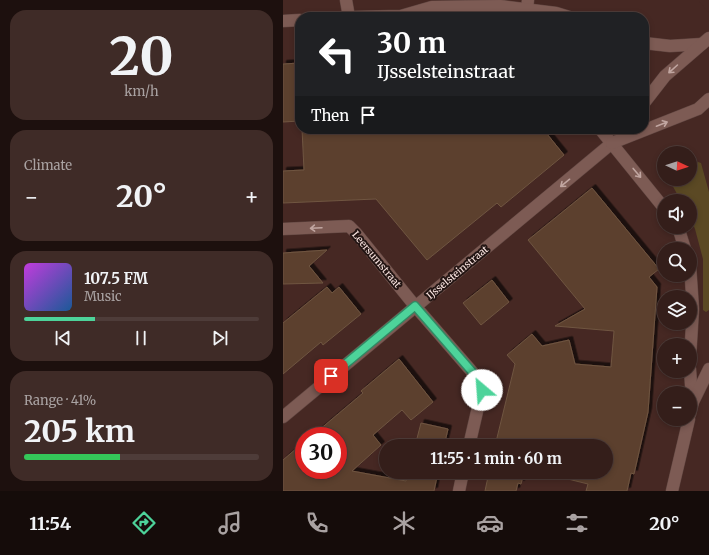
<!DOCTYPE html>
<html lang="en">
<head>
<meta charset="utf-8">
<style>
  :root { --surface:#341e1a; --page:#3f2b27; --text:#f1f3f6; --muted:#a9a2a2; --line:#4e3c39; --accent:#4dd39a }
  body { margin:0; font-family:Merriweather,serif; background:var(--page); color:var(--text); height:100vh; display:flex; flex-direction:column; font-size:15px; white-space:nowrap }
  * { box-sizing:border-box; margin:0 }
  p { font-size:13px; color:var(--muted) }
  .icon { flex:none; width:22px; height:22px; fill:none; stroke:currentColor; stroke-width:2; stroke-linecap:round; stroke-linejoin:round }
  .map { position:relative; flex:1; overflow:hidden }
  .drawer { display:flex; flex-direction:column; gap:10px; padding:10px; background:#1d100e; width:283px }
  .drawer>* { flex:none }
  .hud { position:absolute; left:12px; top:12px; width:354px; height:122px; border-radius:16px; box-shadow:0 2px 6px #0003,0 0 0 1px var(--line); background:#202124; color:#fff; overflow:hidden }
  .needle { width:26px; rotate:94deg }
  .tools { position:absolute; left:374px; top:146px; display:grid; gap:8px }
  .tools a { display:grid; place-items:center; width:40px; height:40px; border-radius:50%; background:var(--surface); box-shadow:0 2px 6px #0003,0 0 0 1px var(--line); font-size:20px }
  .speed { position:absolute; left:12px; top:427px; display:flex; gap:8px; font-size:20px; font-weight:700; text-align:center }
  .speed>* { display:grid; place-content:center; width:52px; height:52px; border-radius:50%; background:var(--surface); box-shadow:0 2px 6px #0003,0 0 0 1px var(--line); line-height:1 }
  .speed .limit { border:6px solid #d22; background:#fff; color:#111 }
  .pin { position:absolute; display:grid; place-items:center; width:34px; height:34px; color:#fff; margin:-17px; border-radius:8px; box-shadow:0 2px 6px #0006 }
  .me { position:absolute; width:44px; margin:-22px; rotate:333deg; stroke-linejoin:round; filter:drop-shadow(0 0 3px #0008) }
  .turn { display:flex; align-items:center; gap:14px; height:84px; padding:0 16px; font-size:18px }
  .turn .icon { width:52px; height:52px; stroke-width:2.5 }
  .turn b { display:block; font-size:28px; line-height:34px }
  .then { display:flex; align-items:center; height:38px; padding:0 16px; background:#0003; gap:8px; font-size:15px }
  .big { font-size:30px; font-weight:700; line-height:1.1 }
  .drawer .tile { flex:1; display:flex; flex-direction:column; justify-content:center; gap:6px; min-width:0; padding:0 14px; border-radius:16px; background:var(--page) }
  .drawer .dial { align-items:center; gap:0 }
  .dial b { font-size:52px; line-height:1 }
  .song { display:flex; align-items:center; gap:12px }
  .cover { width:48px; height:48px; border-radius:6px; background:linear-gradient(135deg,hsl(290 70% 55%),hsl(210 70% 35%)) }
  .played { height:4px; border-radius:2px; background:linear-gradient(90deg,var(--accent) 30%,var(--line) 30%) }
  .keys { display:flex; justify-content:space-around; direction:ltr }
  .heat { display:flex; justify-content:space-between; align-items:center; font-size:22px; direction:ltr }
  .charge { height:6px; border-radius:3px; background:linear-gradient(90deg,#34c759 41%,var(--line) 0) }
  .trip { position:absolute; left:96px; top:439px; width:234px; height:40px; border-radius:20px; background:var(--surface); box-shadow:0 2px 6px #0003,0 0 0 1px var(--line); font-weight:700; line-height:40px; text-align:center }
  .menu { display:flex; height:64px; justify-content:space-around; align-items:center; background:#150c0a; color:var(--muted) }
  .menu .icon { width:28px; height:28px }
  .menu .active { color:var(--accent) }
  .menu b { font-size:18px; color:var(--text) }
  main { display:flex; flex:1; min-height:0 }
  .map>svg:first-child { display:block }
</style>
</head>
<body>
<main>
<section class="drawer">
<div class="tile dial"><b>20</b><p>km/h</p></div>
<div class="tile"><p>Climate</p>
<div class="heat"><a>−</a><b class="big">20°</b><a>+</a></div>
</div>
<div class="tile">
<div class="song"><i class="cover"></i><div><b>107.5 FM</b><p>Music</p></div></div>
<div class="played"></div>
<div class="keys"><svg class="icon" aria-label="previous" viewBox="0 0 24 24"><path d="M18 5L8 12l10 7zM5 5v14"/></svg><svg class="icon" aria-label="pause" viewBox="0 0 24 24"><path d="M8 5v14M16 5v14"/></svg><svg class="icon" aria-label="next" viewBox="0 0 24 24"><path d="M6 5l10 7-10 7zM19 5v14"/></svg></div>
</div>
<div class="tile"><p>Range · 41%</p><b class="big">205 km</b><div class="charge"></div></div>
</section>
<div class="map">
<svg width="426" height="491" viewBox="0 0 426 491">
  <defs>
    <filter id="shadow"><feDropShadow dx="3.5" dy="-3.5" stdDeviation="0" flood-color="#0009"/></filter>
  </defs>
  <rect width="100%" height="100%" fill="#462823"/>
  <polygon fill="#5b4924" points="415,162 418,163 426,192 426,310 423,312 420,310 420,259 412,229 407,217 407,201 398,201 388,183 393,179 407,179 407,168"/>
  <polygon fill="#462823" points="416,0 426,0 426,13 416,1"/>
  <g fill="#5b412e" stroke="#705541" filter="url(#shadow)">
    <polygon points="17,63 17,121 0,122 0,64"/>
    <polygon points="19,129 260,129 281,155 218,207 214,203 144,260 93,199 0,203 0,171 21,170"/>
    <polygon points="309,188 376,269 366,277 374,287 365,412 351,474 348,473 344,491 303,491 305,484 277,477 279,472 323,472 323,446 212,446 232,364 224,355 249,334 259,346 286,340 292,364 328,367 331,331 272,326 302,309 245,240"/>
    <polygon points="44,250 26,266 40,283 0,284 0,253"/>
    <polygon points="209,280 226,302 198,325 180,303"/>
    <polygon points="44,287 49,293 56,287 78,314 40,345 38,342 0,374 0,323"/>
    <polygon points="116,359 150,402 128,420 119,410 90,435 98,445 69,471 123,481 125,472 155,472 151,491 0,491 0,460 21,442 21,470 55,470 55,436 29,436 80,393 78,391"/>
    <polygon points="138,423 165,429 161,446 132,446"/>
    <polygon points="206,472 241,472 238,484 235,483 233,491 202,491"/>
  </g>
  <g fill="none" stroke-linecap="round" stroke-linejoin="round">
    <g stroke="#614742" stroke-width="13">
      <g id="minor">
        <polyline points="63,0 66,17"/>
        <polyline points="243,17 245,0"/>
        <polyline points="0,229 66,226 73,233 132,306 191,374 199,390 186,446"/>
        <polyline points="0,417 329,143"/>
        <polyline points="176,491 180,472"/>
      </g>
    </g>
    <g stroke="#614742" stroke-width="13">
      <g id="tertiary">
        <polyline points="70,17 118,16 149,7 217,6 273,13 286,17"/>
        <polyline points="0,21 17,20"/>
        <polyline points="361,43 387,46 419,44"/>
        <polyline points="361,103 382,76 426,38"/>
        <polyline points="317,129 381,208"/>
        <polyline points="329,143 415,109 426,99"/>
        <polyline points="395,227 402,249"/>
        <polyline points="407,265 410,309 407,358"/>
        <polyline points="407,369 409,401"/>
        <polyline points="407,414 410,402 426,369"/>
        <polyline points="389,491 406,419"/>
      </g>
    </g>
    <use href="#minor" stroke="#7d5b54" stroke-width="12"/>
    <use href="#tertiary" stroke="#7d5b54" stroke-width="12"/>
  </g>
  <defs><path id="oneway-shaft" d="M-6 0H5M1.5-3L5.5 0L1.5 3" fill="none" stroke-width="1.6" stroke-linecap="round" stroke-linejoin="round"/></defs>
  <g stroke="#c1a6a1">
    <use href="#oneway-shaft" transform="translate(390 69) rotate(138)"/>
    <use href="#oneway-shaft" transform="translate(379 124) rotate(-21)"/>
    <use href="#oneway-shaft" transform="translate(354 173) rotate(50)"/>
    <use href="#oneway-shaft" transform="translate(282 183) rotate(141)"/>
    <use href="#oneway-shaft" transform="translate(33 228) rotate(177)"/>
  </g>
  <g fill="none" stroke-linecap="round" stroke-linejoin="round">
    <g stroke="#328964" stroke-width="10">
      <polyline id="route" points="48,376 132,306 191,374 199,390"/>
    </g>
    <use href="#route" stroke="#4dd39a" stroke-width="7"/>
  </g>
  <g text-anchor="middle" stroke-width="4" stroke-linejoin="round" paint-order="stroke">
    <g font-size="10" fill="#f9e4e0" stroke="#231513">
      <text transform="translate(94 259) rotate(50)" y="4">Leersumstraat</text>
      <text transform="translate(174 272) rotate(-40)" y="4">IJsselsteinstraat</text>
    </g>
  </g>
</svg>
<div class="tools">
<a><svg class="needle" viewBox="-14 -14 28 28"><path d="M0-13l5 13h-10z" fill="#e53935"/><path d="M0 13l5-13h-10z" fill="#a9a2a2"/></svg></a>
<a><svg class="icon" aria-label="sound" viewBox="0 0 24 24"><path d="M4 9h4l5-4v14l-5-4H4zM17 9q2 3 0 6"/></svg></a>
<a><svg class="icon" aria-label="search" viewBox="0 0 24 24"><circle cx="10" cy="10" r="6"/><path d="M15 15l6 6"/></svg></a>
<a><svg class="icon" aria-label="layers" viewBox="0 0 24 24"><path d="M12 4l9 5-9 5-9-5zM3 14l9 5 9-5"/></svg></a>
<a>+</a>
<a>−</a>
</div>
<div class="speed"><div class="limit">30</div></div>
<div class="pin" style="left:48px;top:376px;background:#d93025"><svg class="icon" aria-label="arrive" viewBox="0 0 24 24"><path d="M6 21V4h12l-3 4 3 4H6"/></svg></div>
<svg class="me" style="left:199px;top:390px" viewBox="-20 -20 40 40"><circle r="19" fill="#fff"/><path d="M0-13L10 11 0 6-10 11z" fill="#4dd39a"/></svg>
<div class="trip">11:55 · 1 min · 60 m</div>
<div class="hud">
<div class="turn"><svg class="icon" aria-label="left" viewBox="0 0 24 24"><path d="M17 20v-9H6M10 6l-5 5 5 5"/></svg><div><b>30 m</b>IJsselsteinstraat</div></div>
<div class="then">Then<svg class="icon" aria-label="arrive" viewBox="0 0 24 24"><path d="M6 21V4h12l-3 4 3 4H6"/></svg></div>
</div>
</div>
</main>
<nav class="menu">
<b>11:54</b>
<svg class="icon active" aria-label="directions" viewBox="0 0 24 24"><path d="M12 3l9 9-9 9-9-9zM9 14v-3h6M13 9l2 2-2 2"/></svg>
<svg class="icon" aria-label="music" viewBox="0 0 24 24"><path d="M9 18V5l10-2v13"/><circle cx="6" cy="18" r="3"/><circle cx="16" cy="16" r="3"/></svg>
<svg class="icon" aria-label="phone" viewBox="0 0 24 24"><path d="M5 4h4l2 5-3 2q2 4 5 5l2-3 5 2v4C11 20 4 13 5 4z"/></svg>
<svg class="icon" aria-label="climate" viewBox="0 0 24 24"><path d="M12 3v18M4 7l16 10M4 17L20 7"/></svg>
<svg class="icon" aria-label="car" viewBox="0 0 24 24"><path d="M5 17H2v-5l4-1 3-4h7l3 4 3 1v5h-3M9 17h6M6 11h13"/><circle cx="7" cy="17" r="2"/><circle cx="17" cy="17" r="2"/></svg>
<svg class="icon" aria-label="filters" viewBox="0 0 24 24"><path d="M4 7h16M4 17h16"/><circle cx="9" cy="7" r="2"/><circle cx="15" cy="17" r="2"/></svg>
<b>20°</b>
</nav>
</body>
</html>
